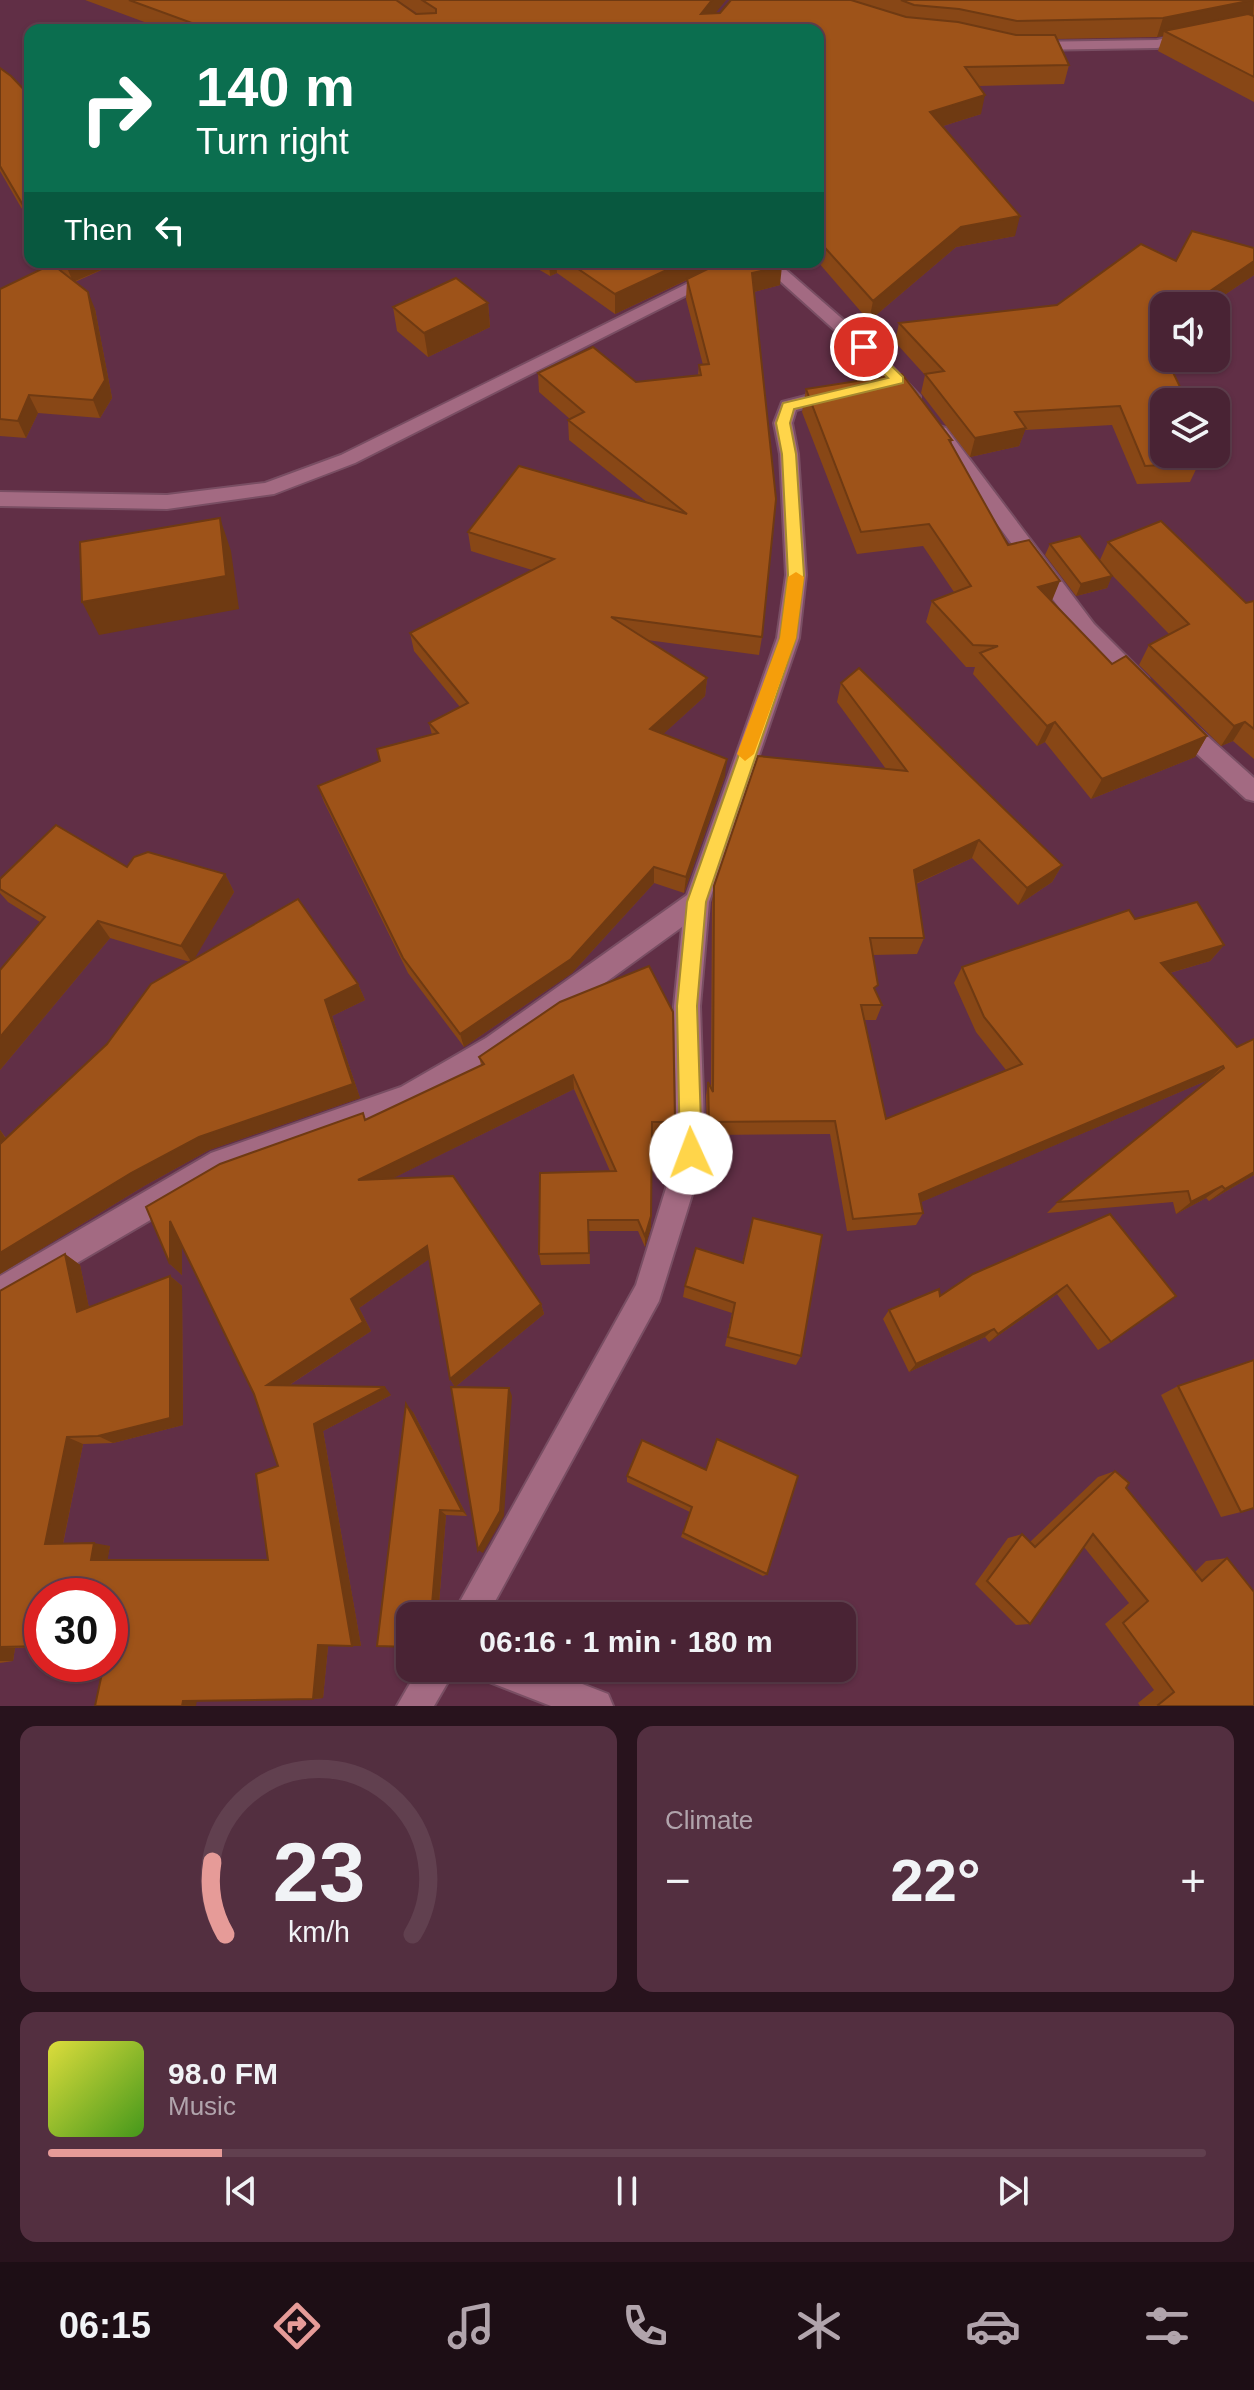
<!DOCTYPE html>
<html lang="en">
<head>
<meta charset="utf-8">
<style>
  :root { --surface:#492334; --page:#532f40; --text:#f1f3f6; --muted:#b1a4ac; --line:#61404f; --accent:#e69b98 }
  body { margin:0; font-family:Arial,sans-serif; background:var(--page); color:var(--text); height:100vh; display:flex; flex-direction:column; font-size:30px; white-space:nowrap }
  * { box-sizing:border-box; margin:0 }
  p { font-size:26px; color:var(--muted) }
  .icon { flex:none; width:44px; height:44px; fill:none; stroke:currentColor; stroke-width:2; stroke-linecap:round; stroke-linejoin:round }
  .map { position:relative; height:1706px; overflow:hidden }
  .side { display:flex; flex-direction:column; gap:20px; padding:20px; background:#28131d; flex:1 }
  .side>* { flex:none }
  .hud { position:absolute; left:24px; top:24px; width:800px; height:244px; border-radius:16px; box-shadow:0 2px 6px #0004,0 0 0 2px var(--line); background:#0b6e4f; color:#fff; overflow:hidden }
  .fabs { position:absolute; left:1150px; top:292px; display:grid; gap:16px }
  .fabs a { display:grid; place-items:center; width:80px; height:80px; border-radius:16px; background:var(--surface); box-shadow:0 2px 6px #0004,0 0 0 2px var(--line); font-size:40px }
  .speed { position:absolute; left:24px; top:1578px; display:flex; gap:16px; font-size:40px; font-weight:700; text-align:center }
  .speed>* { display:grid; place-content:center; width:104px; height:104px; border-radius:50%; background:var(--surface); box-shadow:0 2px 6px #0004,0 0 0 2px var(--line); line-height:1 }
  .speed .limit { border:12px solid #d22; background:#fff; color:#111 }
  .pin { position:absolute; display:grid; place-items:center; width:68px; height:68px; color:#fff; margin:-34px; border:4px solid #fff; border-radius:50%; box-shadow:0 2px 8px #0007 }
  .me { position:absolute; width:88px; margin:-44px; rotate:358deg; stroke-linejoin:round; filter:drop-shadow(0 0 6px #0008) }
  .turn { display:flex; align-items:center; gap:28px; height:168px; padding:0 40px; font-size:36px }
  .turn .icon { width:104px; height:104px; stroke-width:2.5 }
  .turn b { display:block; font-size:56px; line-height:68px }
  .then { display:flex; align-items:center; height:76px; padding:0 40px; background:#0003; gap:16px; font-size:30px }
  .big { font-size:60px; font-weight:700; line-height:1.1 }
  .side .tile { flex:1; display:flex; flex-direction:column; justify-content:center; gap:12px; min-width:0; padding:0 28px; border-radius:16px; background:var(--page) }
  .side .dial { align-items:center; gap:0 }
  .dial svg { height:208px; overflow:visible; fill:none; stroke:var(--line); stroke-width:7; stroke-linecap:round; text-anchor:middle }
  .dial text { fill:var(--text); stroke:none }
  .song { display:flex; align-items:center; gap:24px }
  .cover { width:96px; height:96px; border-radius:12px; background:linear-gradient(135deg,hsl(60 70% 55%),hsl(100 70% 35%)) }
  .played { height:8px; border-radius:4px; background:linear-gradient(90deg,var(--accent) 15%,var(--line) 15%) }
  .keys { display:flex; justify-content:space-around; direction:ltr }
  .heat { display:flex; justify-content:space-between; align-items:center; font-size:44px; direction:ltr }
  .side .tiles { flex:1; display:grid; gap:20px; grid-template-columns:1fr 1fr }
  .tile:last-child { grid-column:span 2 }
  .trip { position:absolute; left:396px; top:1602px; width:460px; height:80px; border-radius:16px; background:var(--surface); box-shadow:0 2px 6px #0004,0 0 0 2px var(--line); font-weight:700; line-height:80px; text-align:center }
  .menu { display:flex; height:128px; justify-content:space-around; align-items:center; background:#1d0e15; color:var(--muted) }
  .menu .icon { width:56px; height:56px }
  .menu .current { color:var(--accent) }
  .menu b { font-size:36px; color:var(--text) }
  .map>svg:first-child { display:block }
</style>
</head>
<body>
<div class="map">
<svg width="1254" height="1706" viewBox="0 0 1254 1706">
  <rect width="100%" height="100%" fill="#612f46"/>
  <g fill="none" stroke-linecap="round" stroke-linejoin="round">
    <g stroke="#794e63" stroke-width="4">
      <g id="minor">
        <polygon points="1254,20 1254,28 1157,48 1031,50 1024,46 1031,42 1157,40"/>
        <polygon points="731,262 752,262 355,463 274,494 167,509 0,506 0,492 167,495 265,483 341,455"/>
        <polygon points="759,262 777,262 870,343 920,396 920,404 908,404 858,351"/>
        <polygon points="833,389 839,391 839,399 796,410 792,423 798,454 806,575 799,638 709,902 700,1006 705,1153 659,1301 487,1616 452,1616 636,1285 677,1153 674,1006 682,927 504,1056 419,1106 229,1174 0,1308 0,1276 211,1153 401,1087 486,1038 687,895 777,638 786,575 780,454 774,423 782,402"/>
        <polygon points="939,426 946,428 1094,624 1148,678 1151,684 1148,690 1132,690 1080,636 932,436 930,432"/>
        <polygon points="1180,716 1188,719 1254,778 1254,801 1246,799 1172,731 1169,725 1172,719"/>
        <polygon points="419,1668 456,1668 434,1706 397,1706"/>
        <polygon points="479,1668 541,1668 608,1694 613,1706 551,1706 484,1680"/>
      </g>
    </g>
    <use href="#minor" fill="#a36a82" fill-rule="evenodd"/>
  </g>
  <g fill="#884716">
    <polygon points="85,0 396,0 416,14 418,14 397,0 726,0 715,13 720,13 731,0 1254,0 1254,102 1158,51 1163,36 1157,37 1057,39 1069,65 1064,84 978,86 981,114 943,126 1015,236 956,247 869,321 818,262 818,30 166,30"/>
    <polygon points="0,68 30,96 30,223 0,171"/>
    <polygon points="1254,248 1254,275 1208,306 1164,306 1164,358 1174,358 1170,367 1184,395 1181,402 1164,402 1199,463 1190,482 1137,484 1112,425 1025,430 1019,446 970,457 921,393 925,375 895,342 899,323 1057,305 1176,261"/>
    <polygon points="53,262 119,262 75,282 95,309 112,398 100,418 38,413 26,438 0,436 0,289 56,268"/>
    <polygon points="526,262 778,262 780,285 754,292 762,637 759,655 647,640 707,678 705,696 663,734 725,776 684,893 654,883 572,973 464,1047 408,973 324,802 318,786 380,761 432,735 429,723 460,707 414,651 410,633 532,570 471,551 468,532 648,503 569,440 568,420 570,419 539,392 538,373 636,382 698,376 699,365 703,365 686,299 687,280 615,314 557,273 550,276"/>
    <polygon points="488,303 490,327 428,357 397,331 393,307"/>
    <polygon points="806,389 952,440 951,444 1008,545 1052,601 1112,664 1207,736 1195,757 1091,799 1045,742 1037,746 973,674 975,667 966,667 926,622 932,601 954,592 923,546 857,554 802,412"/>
    <polygon points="1108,542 1246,603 1254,601 1254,759 1233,741 1221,746 1139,665 1149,645 1169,634 1112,575 1107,588 1076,596 1045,555 1050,544 1100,560"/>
    <polygon points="841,683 1062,865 1052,882 1018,905 972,858 916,884 924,938 917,954 873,955 875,991 882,1005 876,1020 864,1020 886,1119 1006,1070 976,1032 954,983 962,967 1135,919 1224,945 1210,961 1170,973 1237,1047 1254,1039 1254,1175 1209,1201 1206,1198 1176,1214 1173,1202 1047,1213 1058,1202 1208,1080 921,1202 923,1213 916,1225 847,1231 830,1134 707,1135 706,1096 708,1082 711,1088 712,903 714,886 886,769 837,702"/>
    <polygon points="127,867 225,874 234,892 193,960 358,984 365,1000 332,1016 360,1098 209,1150 144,1186 0,1274 0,1130 6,1138 107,1044 190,962 110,938 0,1070 0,970 40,922 8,902 0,893 0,879"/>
    <polygon points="560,1002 675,1122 674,1135 652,1135 651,1227 645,1247 638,1231 589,1231 590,1264 541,1265 539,1254 610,1171 574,1089 393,1178 541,1304 544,1314 455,1387 450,1379 429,1259 359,1308 371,1331 288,1386 391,1395 323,1431 361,1646 328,1646 323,1698 313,1699 110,1664 110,1596 42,1596 42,1647 15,1648 13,1661 0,1663 0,1291 65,1254 80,1265 89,1308 170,1276 182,1286 183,1425 113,1443 83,1444 63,1544 110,1546 107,1560 268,1560 278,1466 254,1394 182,1245 182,1275 170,1264 146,1207 366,1120 481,1065 479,1057"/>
    <polygon points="1110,1214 1111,1342 1098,1350 1057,1294 989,1342 985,1337 909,1372 883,1319 889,1310 940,1296"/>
    <polygon points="753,1218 801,1356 796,1365 725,1346 732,1313 683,1297 685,1286 742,1263"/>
    <polygon points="1178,1386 1241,1512 1221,1517 1161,1395"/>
    <polygon points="413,1412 467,1516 446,1515 438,1616 410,1616"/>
    <polygon points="642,1440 767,1574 763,1576 681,1537 690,1512 627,1482 627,1476"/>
    <polygon points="1115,1471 1126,1488 1195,1572 1206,1561 1227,1558 1254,1706 1140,1706 1138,1703 1154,1690 1105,1624 1129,1603 1084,1547 1030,1624 1016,1625 975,1584 1008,1538 1022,1534 1030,1542 1098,1477"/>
  </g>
  <g fill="#6f3a12">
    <polygon points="712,0 726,0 702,30 701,14"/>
    <polygon points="1254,0 1253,17 1164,31 1163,36 1157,37 1163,18"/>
    <polygon points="985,95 981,114 927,131 930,112"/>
    <polygon points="1020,216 1015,236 956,247 869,321 873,301 961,227"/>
    <polygon points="1254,261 1254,275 1208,306 1188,306"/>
    <polygon points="67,262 119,262 73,282 65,263"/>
    <polygon points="549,262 556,262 557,273 550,276"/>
    <polygon points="684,262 724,262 615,314 615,294"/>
    <polygon points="782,266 780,285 750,293 752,273"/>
    <polygon points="88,292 95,309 112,398 100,418 93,400"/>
    <polygon points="488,303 490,327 428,357 424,333"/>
    <polygon points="29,395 38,413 26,438 18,421"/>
    <polygon points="1026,428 1019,446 970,457 975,438"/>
    <polygon points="220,518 231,551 239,609 99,635 82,602"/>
    <polygon points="1112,576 1107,588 1076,596 1081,584"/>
    <polygon points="1060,581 1051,603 1038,587"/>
    <polygon points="707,678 705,696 649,747 650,729"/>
    <polygon points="1055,722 1045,742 1037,746 1047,726"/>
    <polygon points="1245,722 1233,741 1221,746 1234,726"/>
    <polygon points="1207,736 1195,757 1091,799 1102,779"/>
    <polygon points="727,759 725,776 684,893 686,877"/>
    <polygon points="979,840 972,858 908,887 914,870"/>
    <polygon points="1062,865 1052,882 1018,905 1027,888"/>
    <polygon points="654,867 654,883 572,973 464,1047 460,1034"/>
    <polygon points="225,874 234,892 192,963 181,946"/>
    <polygon points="98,921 110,938 0,1070 0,1037"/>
    <polygon points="1224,945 1210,961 1149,979 1161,963"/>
    <polygon points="358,984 365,1000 332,1016 360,1098 209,1150 144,1186 0,1274 0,1253 325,1000"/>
    <polygon points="1223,1066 1208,1080 912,1206 919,1194"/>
    <polygon points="573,1075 574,1089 365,1192 358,1180"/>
    <polygon points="0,1130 17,1156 0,1142"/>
    <polygon points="1254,1172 1254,1175 1209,1201 1225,1189"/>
    <polygon points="1222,1186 1206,1198 1176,1214 1191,1202"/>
    <polygon points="651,1216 651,1227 645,1247 645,1236"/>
    <polygon points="170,1221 182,1232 182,1275 170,1264"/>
    <polygon points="427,1246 432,1257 359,1308 371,1331 277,1393 267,1385 351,1299"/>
    <polygon points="65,1254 80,1265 92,1322 77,1312"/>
    <polygon points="170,1276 182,1286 183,1425 113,1443 98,1436"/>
    <polygon points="1067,1285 1057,1294 989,1342 998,1334"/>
    <polygon points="541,1304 544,1314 455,1387 450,1379"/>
    <polygon points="994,1329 985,1337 909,1372 916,1364"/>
    <polygon points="385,1387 391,1395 323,1431 361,1646 352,1646 314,1424"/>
    <polygon points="509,1388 512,1396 504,1516 483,1553 478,1550"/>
    <polygon points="406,1404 413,1412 467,1516 462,1511"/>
    <polygon points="67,1437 83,1444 62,1548 45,1544"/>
    <polygon points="440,1510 446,1515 438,1616 431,1616"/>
    <polygon points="94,1543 110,1546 107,1563 91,1560"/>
    <polygon points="318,1645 328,1646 323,1698 313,1699"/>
    <polygon points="0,1648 15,1648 13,1661 0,1661"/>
    <polygon points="197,1700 196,1706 182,1706 183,1701"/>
  </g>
  <g fill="#9e5319" stroke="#6f3a12" stroke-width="2">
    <polygon points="129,0 396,0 416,14 436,13 436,9 422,0 712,0 701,14 720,13 731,0 851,0 906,17 958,22 1016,35 1055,35 1069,65 965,67 985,95 930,112 1020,216 961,227 873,301 818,240 818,30 211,30"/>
    <polygon points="901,0 1253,0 1163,18 1017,21 959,9 914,5"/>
    <polygon points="1248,14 1254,16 1254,77 1164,31"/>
    <polygon points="0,68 11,76 30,96 30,217 0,166"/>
    <polygon points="1192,231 1254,248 1254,261 1188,306 1164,306 1164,350 1162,350 1164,358 1166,358 1184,395 1169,396 1172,402 1164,402 1164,454 1195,454 1199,463 1145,466 1120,406 1015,412 1026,428 975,438 925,374 944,371 899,323 1057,305 1141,244 1176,261"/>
    <polygon points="568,262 684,262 615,294"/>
    <polygon points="722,262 778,262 782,266 752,273 776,499 762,637 611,617 707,678 650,729 727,759 686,877 654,867 571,959 460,1034 403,958 318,786 380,761 377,749 438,733 429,723 468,703 410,633 554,559 468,532 519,466 687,514 568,420 584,412 538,373 593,347 636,382 701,375 699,365 709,364 687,279"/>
    <polygon points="52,264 88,292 105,380 93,400 29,395 18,421 0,419 0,289"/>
    <polygon points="456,278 488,303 424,333 393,307"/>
    <polygon points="902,374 952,440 949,440 1008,545 1029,540 1060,581 1038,587 1112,664 1126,656 1207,736 1102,779 1055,722 1047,726 980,653 998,646 973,645 932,601 971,586 929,524 861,532 806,389"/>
    <polygon points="220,518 226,576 82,602 80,542"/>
    <polygon points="1161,521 1246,603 1254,601 1254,729 1245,722 1234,726 1149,645 1189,624 1108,542"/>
    <polygon points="1080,536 1112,576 1081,584 1050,544"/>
    <polygon points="859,668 1062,865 1027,888 979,840 914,870 924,938 870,938 878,985 874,988 882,1005 861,1005 886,1119 1022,1064 984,1017 962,967 1129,910 1135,919 1197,902 1224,945 1161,963 1237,1047 1254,1039 1254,1172 1225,1189 1222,1186 1191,1202 1188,1191 1058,1202 1224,1068 1223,1066 919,1194 923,1213 853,1219 835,1121 709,1122 708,1082 713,1092 714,886 758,756 907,771 841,683"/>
    <polygon points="56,825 127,867 134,857 148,852 225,874 181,946 98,921 0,1037 0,970 45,917 0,889 0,879"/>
    <polygon points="298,899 358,984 325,1000 353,1084 199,1137 131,1173 0,1253 0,1142 1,1143 107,1044 151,984"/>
    <polygon points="649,966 673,1012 675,1122 652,1122 651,1216 645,1236 638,1220 588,1220 589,1253 539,1254 540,1173 616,1171 573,1075 358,1180 453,1176 541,1304 450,1379 427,1246 351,1299 363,1322 267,1385 385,1387 314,1424 352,1646 318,1645 313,1699 183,1701 182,1706 95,1706 104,1664 110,1664 110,1596 42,1596 42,1646 0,1647 0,1291 65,1254 77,1312 170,1276 170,1418 98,1436 67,1437 45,1544 94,1543 91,1560 268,1560 256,1474 278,1466 254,1394 170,1221 170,1264 146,1207 220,1164 363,1113 365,1120 484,1064 479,1057 560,1002"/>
    <polygon points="1110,1214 1176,1296 1111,1342 1067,1285 998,1334 994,1329 916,1364 889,1310 939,1289 940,1296 973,1274"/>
    <polygon points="753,1218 822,1235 801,1356 728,1337 735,1303 685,1286 696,1248 743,1263"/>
    <polygon points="1254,1360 1254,1508 1241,1512 1178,1386"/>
    <polygon points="451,1387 509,1388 500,1511 478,1550"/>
    <polygon points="406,1404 462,1511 440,1510 431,1616 410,1616 410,1647 377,1646"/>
    <polygon points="717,1439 798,1476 767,1574 683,1533 692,1507 627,1476 642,1440 706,1470"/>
    <polygon points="1115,1471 1129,1483 1126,1488 1202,1581 1227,1558 1254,1592 1254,1706 1159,1706 1158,1705 1174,1692 1123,1623 1148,1601 1093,1534 1030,1624 987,1581 1022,1534 1035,1547"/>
  </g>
  <polygon fill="#ffd54a" stroke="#a68a30" stroke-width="2" points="859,344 869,344 903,377 903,383 794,409 790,423 796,454 804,575 796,638 706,902 697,1006 702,1153 698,1160 691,1163 684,1160 680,1153 677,1006 687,902 780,638 788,575 782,454 776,423 783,403 888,378 859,350"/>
  <polygon fill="#f59e0b" points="796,572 804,577 796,638 754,754 745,761 737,754 780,638 788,577"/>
</svg>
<div class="fabs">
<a><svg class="icon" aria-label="sound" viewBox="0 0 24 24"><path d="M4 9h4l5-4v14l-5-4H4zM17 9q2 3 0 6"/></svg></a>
<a><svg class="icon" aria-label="layers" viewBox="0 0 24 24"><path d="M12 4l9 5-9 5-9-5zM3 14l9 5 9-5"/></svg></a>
</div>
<div class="speed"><div class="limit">30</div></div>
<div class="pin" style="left:864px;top:347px;background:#d93025"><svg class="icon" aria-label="arrive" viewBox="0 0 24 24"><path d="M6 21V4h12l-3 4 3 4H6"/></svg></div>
<svg class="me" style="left:691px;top:1153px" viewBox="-20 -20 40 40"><circle r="19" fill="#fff"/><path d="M0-13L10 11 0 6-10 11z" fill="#ffd54a"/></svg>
<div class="trip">06:16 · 1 min · 180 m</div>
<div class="hud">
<div class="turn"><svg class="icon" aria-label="right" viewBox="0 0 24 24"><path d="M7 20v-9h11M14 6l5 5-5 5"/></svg><div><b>140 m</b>Turn right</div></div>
<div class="then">Then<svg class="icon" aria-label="left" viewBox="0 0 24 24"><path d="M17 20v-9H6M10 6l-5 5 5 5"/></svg></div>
</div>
</div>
<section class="side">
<div class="tiles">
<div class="tile dial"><svg viewBox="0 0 100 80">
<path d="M14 69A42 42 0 1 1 86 69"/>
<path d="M14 69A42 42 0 0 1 9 41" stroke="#e69b98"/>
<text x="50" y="56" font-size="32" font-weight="700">23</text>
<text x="50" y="72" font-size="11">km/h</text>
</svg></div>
<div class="tile"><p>Climate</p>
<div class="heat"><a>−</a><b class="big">22°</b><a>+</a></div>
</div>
<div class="tile">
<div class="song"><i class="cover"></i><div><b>98.0 FM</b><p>Music</p></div></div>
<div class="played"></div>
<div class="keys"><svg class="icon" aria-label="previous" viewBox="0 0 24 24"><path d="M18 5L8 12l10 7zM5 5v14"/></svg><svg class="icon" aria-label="pause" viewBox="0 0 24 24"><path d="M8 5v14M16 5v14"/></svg><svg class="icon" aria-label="next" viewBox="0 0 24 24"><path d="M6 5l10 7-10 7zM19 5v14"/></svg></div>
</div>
</div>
</section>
<nav class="menu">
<b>06:15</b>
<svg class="icon current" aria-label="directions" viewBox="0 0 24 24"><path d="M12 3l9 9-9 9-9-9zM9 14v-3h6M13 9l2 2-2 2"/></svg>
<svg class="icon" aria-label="music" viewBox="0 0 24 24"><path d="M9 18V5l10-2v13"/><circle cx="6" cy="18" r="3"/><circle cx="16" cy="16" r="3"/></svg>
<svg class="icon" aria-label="phone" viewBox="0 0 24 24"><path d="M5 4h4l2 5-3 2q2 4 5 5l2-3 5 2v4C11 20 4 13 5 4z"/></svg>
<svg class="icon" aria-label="climate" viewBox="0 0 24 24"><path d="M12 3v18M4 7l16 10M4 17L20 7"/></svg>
<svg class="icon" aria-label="car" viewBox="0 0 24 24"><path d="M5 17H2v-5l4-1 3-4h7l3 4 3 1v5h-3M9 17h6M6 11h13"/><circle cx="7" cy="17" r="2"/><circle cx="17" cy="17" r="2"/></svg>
<svg class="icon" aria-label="filters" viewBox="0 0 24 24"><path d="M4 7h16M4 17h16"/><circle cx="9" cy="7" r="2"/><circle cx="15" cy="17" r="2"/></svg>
</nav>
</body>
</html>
